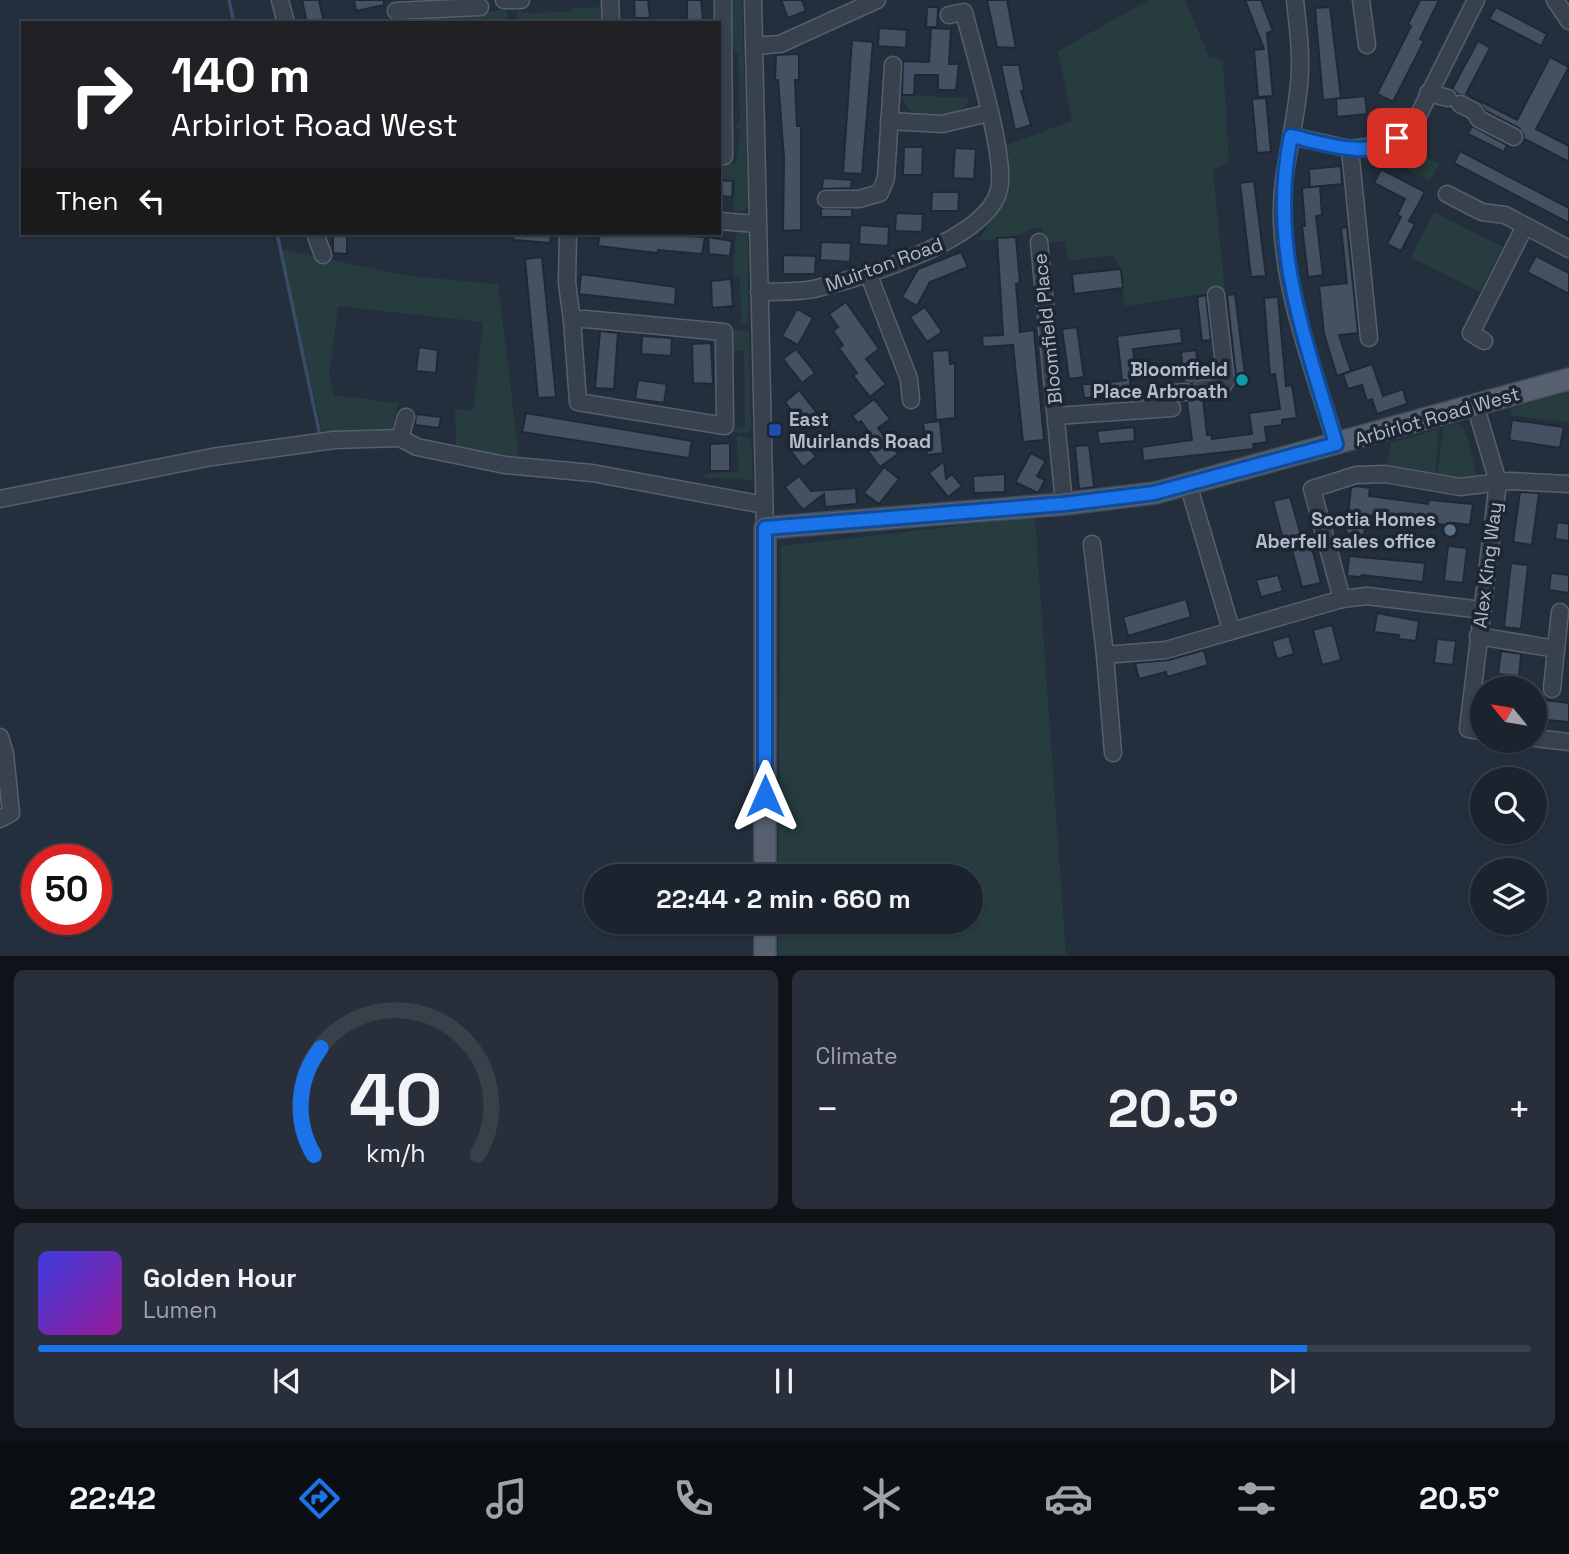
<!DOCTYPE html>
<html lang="en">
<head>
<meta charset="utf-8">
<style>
  :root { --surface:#1b232e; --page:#282f3a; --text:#f1f3f6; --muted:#a0a4aa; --line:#39404a; --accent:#1a73e8 }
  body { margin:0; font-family:"Space Grotesk",sans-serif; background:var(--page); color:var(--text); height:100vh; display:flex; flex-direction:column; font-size:26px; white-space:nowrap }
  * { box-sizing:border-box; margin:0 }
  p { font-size:23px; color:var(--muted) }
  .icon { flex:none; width:38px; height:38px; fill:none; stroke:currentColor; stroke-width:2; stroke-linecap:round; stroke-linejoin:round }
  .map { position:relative; height:956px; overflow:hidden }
  .side { display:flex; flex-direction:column; gap:14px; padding:14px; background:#0f1319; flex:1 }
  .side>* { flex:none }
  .hud { position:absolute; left:21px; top:21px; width:700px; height:214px; border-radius:0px; box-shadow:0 2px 5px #0004,0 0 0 2px var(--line); background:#202124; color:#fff; overflow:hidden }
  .needle { width:46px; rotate:300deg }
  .tools { position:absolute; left:1470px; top:676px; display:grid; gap:14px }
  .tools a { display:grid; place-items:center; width:77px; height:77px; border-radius:50%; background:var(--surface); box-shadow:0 2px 5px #0004,0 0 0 2px var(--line); font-size:35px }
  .speed { position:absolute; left:21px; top:844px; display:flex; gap:14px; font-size:35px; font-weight:700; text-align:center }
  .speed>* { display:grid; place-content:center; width:91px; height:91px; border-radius:50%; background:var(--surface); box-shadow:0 2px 5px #0004,0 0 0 2px var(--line); line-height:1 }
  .speed .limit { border:10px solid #d22; background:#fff; color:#111 }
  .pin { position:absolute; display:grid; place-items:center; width:60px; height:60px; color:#fff; margin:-30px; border-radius:14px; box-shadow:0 4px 10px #0006 }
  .me { position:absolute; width:77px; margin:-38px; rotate:0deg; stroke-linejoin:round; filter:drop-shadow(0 0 5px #0008) }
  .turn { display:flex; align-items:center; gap:24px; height:147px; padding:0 35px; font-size:32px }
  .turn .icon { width:91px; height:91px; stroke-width:2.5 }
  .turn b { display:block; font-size:49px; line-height:60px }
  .then { display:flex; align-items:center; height:66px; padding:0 35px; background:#0003; gap:14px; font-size:26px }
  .big { font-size:52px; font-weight:600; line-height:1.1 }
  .side .widget { flex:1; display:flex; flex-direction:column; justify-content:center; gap:10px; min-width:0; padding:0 24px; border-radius:10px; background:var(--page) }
  .side .dial { align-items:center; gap:0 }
  .dial svg { height:182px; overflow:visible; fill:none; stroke:var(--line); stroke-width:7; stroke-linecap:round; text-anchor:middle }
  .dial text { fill:var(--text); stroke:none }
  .song { display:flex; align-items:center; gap:21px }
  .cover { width:84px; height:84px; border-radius:10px; background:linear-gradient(135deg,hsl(240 70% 55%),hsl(300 70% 35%)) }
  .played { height:7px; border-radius:4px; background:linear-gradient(90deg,var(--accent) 85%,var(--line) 85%) }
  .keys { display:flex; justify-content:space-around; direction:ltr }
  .heat { display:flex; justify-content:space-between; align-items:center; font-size:38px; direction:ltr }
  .side .tiles { flex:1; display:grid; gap:14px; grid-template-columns:1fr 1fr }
  .widget:last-child { grid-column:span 2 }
  .trip { position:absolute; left:584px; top:864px; width:399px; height:70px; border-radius:35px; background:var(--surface); box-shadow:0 2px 5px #0004,0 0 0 2px var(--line); font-weight:600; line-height:70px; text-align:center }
  .menu { display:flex; height:112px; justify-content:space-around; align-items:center; background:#0b0e12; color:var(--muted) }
  .menu .icon { width:49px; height:49px }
  .menu .selected { color:var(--accent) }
  .menu b { font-size:32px; color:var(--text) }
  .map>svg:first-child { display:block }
</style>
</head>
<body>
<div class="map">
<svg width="1569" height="956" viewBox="0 0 1569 956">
  <rect width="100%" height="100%" fill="#242f3e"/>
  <g fill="#263c3f">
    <polygon points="730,0 742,0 748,205 744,211 734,212 735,182 719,180 719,163 736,164 740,131 736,125 740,121 738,54 733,48"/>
    <polygon points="1149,0 1185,0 1209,57 1223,60 1229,163 1213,170 1225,291 1124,306 1121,269 1114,255 1068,261 1065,241 1049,242 1044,237 1042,227 1033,228 1016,237 978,241 1010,191 1006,145 1072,121 1058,51"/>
    <polygon points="598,7 604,13 604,23 409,23 407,16 484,13 506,9 507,22 518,21 517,9 523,13 570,12 574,8"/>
    <path d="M902 95 970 98C963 121 905 125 902 95Z"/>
    <polygon points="1410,150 1439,164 1430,181 1402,167"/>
    <polygon points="1434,212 1503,247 1480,292 1411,257"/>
    <polygon points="736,230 744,231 748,235 748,323 741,323 740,278 733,276"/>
    <polygon points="285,250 408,276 498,284 519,457 456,451 455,409 473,411 483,322 338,306 329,376 334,395 398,403 394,425 376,448 325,444 281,252"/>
    <polygon points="733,329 749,331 751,430 745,433 735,432 735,429 745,428 744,351 733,351"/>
    <polygon points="1569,392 1569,422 1512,416 1511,413 1512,408"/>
    <polygon points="1456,424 1462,426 1469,443 1478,479 1458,481 1437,475 1444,427"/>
    <polygon points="1439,429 1435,475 1387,469 1390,443"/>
    <polygon points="737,436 751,438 753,480 700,477 710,473 738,472"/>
    <polygon points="1035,517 1066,955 778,955 778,922 971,922 971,877 778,877 781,546"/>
  </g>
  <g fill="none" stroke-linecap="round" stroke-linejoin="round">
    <g stroke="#394c67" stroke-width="3.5">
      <polyline points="229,0 234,23"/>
      <polyline points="277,233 319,431"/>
    </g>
  </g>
  <g fill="#455162" stroke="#1f2835" stroke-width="2">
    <polygon points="302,0 319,0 324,23 307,23"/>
    <polygon points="354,0 384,0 384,5 356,11"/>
    <polygon points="634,0 648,0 650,18 635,18"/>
    <polygon points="687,0 701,0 703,20 687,21"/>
    <polygon points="781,0 802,0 806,11 788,18"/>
    <polygon points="987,0 1007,0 1016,48 997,47"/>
    <polygon points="1245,0 1261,0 1273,31 1267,33 1273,96 1258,97 1254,50 1264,49"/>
    <polygon points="1420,0 1439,0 1420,39 1424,41 1393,102 1377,94 1411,26 1408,24"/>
    <polygon points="927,7 938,7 937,27 926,27"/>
    <polygon points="1330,7 1341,98 1323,100 1315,8"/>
    <polygon points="1496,7 1547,34 1541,46 1489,19"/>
    <polygon points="879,28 907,30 906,48 878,46"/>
    <polygon points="931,28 951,29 949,64 959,64 956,90 938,90 938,75 915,75 914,95 902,95 903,61 929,62"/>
    <polygon points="852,40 873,42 862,174 843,173"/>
    <polygon points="1478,41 1490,48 1466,94 1517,120 1550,57 1569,67 1536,129 1569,146 1569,162 1525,139 1522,145 1521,145 1524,136 1519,128 1486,111 1479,102 1458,94 1452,89"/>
    <polygon points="799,54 799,80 795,80 797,126 801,126 801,230 783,231 784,158 778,80 775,80 776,55"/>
    <polygon points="1001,65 1019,65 1024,90 1021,91 1031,125 1015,130"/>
    <polygon points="1365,96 1367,114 1337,117 1336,99"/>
    <polygon points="1266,98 1271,152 1257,153 1252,99"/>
    <polygon points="1472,126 1507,145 1504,152 1468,134"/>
    <polygon points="904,147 923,147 922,175 903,175"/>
    <polygon points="955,148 976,149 974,179 953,178"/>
    <polygon points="1460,151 1569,208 1569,223 1454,163"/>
    <polygon points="1341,166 1342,184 1311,187 1320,186 1322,215 1316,216 1323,275 1308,277 1302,226 1305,226 1302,188 1310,187 1309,169"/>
    <polygon points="1381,169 1425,192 1409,221 1415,224 1401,251 1387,244 1401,217 1397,215 1405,199 1374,183"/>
    <polygon points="823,178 852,180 851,188 822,189"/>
    <polygon points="719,180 733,181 732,197 719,196"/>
    <polygon points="1254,181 1266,276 1251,277 1240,183"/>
    <polygon points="932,192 959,192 958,211 931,211"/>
    <polygon points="821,208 852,209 852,217 821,217"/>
    <polygon points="896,213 923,214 922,232 895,231"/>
    <polygon points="860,225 889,227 888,246 859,244"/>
    <polygon points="1347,227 1358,333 1339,335 1351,371 1337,376 1324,334 1319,286 1347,283 1341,228"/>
    <polygon points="333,233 347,233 347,254 333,253"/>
    <polygon points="514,233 551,233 550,243 513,240"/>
    <polygon points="600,233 637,233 705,237 702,254 658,250 657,253 598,246"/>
    <polygon points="708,237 732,241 730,256 709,254"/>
    <polygon points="1016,237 1020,283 1016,284 1020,332 1034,330 1044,440 1023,442 1013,345 983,347 982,336 1003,335 997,238"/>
    <polygon points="821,242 851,243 850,262 820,260"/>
    <polygon points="961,252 968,267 930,282 917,306 902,297 918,269"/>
    <polygon points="783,255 816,256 815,274 783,274"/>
    <polygon points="1536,256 1569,273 1569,294 1527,272"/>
    <polygon points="542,257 556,397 538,398 525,259"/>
    <polygon points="1121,269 1123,288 1074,294 1072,274"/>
    <polygon points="581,274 676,287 675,305 579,294"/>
    <polygon points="731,279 733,306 712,308 711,281"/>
    <polygon points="1235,294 1245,375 1236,376 1227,295"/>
    <polygon points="1206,295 1211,340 1202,341 1197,297"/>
    <polygon points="1278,297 1286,386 1292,385 1297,418 1282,420 1282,425 1265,427 1267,442 1253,444 1254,449 1143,461 1142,447 1192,440 1187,402 1195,397 1203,399 1207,435 1211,435 1212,439 1252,434 1249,413 1280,409 1275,374 1270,375 1264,298"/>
    <polygon points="846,302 879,349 866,359 886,384 870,397 853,376 857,373 839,348 843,345 833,331 838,327 829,314"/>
    <polygon points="925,307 942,332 927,342 910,317"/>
    <polygon points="797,309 813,318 798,345 782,336"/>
    <polygon points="1077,327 1084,377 1069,379 1062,329"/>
    <polygon points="1181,328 1182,343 1133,349 1136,379 1130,380 1131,395 1084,398 1082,384 1092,384 1127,380 1122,380 1117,336"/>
    <polygon points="600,331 618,333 614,389 595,388"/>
    <polygon points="642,336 672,338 671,356 641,354"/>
    <polygon points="711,343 713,384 693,383 692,344"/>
    <polygon points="419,347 438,350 436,373 416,371"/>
    <polygon points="796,349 815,373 802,383 783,359"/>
    <polygon points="949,350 950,364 955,363 955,418 936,420 932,351"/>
    <polygon points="1196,350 1200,379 1192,384 1184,382 1181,352"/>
    <polygon points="1372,364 1383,396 1403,389 1407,404 1377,414 1372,399 1367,401 1362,385 1348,389 1343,374"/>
    <polygon points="638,380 667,384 664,403 635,399"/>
    <polygon points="799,390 817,413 803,425 785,402"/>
    <polygon points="874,399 890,419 878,428 898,454 880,467 864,446 874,439 861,421 858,423 852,416"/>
    <polygon points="526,413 692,441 689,458 522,432"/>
    <polygon points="416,414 441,417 439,428 415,425"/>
    <polygon points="1512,420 1564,427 1560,448 1509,440"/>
    <polygon points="940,421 943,453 927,455 923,423"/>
    <polygon points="1134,427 1135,441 1099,444 1097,431"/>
    <polygon points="798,433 816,457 803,467 785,443"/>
    <polygon points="730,443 730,471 710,471 710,444"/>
    <polygon points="1089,445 1094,487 1079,489 1075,446"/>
    <polygon points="1031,453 1046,461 1037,476 1045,480 1038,493 1015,482"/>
    <polygon points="944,461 946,479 952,474 962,486 948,497 929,473"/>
    <polygon points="884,467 899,479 879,504 864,493"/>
    <polygon points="1005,474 1005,492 974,493 973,476"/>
    <polygon points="799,476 811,491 856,488 857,504 825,507 824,494 803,510 785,487"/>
    <polygon points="1356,486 1370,488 1369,496 1428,504 1429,500 1473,504 1470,525 1454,523 1454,526 1367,515 1364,535 1346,533 1351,488"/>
    <polygon points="1520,492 1539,493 1532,545 1513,542"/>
    <polygon points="1290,497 1305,549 1312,548 1321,583 1302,587 1292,550 1286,551 1273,501"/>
    <polygon points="1557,522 1569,524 1569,541 1555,539"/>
    <polygon points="1448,546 1467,548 1463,583 1444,581"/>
    <polygon points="1349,556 1425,563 1423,582 1362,575 1361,577 1347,576"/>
    <polygon points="1511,563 1528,565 1521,629 1504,627"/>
    <polygon points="1551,573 1569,575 1569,593 1549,590"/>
    <polygon points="1278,575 1283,591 1261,597 1256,580"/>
    <polygon points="1186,599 1191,617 1128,636 1123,617"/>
    <polygon points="1377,613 1419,621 1416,641 1398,639 1399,635 1374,632"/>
    <polygon points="1332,625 1341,660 1322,665 1313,630"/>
    <polygon points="1289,636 1294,654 1277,659 1272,641"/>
    <polygon points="1437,639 1456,641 1453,665 1434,663"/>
    <polygon points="1204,650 1208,665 1167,677 1166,672 1139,679 1135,663 1169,660"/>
    <polygon points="1501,651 1521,654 1519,676 1498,674"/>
    <polygon points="1535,699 1569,703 1569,722 1535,719"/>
  </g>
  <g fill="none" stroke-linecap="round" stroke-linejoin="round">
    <g stroke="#565f6c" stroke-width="19">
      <g id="minor">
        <polyline points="280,0 286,23"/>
        <polyline points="504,0 521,0"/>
        <polyline points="610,0 611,23"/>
        <polyline points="723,0 724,156"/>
        <polyline points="753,0 765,528"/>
        <path d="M1295 0C1298 28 1302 56 1299 85 1295 131 1280 175 1282 222 1285 298 1315 372 1336 444"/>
        <polyline points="1361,0 1367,45"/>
        <polyline points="1555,0 1569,21"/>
        <polyline points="396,11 480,7"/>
        <polyline points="754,46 780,44 877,0"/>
        <polyline points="1428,93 1448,98"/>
        <polyline points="1460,104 1474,111 1479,119 1514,137"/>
        <polyline points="889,121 942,124 989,113"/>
        <polyline points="1291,136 1350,149 1390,144 1412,128 1476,0"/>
        <polyline points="1350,149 1369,338"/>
        <polyline points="1447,194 1482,212 1505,215 1569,249"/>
        <polyline points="826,199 859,199 880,193 886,178 893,65"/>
        <polyline points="719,221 757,224"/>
        <polyline points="315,233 323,255"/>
        <polyline points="568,233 567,283 572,320"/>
        <polyline points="1039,242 1064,504"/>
        <polyline points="868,273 909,379 911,400"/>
        <path d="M759 292C778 291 799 293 818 288 864 277 987 240 999 190 1007 158 973 49 964 12L949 15"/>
        <polygon points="585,319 724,332 725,426 578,402 572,320"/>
        <polyline points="1484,341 1471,333 1525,226"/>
        <polyline points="1201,389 1222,387 1226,381 1216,295"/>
        <polyline points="1477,404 1479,418 1498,482 1468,729 1482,731"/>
        <polyline points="1147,408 1173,393 1186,392"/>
        <polyline points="1056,416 1172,408"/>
        <polyline points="406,417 400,438 417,447 505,465 592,473 764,505"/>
        <polyline points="1188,484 1231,629"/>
        <polyline points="0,499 212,457 334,440 400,438"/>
        <polyline points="1092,544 1105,655 1166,650 1342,599 1367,596 1482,610"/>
        <polyline points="1342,599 1312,489 1356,475 1385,474 1460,487 1510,481 1569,484"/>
        <polyline points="1478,636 1556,649 1560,612"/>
        <polyline points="1105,655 1113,753"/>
        <polyline points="1552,689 1556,649"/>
        <polyline points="0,737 5,754 11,813 0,819"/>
        <polyline points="1535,738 1569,742"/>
      </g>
    </g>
    <g stroke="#414a57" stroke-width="24">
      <g id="major">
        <polyline points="765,877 765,528 1064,504 1155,493 1569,379"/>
        <polyline points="765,956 765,922"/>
      </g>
    </g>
    <use href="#minor" stroke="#38414e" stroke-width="16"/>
    <use href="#major" stroke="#56606e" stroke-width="21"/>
  </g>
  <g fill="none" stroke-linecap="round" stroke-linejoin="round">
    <g stroke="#114b97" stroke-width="18">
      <path id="route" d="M765 796V528L1064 504 1154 493 1336 444C1306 340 1268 246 1291 136 1323 143 1368 160 1397 138"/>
    </g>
    <use href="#route" stroke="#1a73e8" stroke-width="12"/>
  </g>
  <circle fill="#0f9aa8" stroke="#1d2633" stroke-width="2.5" cx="1242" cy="380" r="7"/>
  <rect fill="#1a4fb4" stroke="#1d2633" stroke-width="2.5" x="768" y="423" width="14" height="14" rx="3.5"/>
  <circle fill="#5c6f8a" stroke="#1d2633" stroke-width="2.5" cx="1450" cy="530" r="7"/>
  <g text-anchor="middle" stroke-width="7" stroke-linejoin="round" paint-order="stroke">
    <g font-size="19" fill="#b4bcc9" stroke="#1d2633">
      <text transform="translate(884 264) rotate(-20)" y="7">Muirton Road</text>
      <text transform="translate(1047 329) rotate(-96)" y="7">Bloomfield Place</text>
      <text transform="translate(1437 416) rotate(-16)" y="7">Arbirlot Road West</text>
      <text transform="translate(1487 565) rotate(-83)" y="7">Alex King Way</text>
    </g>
    <g font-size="19" font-weight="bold" fill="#b4bcc9" stroke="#1d2633" text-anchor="end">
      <text x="1228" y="376">Bloomfield<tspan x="1228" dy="22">Place Arbroath</tspan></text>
      <text x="789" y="426" text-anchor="start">East<tspan x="789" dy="22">Muirlands Road</tspan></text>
      <text x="1436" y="526">Scotia Homes<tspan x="1436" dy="22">Aberfell sales office</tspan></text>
    </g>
  </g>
</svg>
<div class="tools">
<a><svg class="needle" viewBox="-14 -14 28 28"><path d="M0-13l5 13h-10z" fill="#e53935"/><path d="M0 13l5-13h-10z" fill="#a0a4aa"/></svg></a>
<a><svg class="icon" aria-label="search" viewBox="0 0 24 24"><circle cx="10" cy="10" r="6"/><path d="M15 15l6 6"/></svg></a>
<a><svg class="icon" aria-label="layers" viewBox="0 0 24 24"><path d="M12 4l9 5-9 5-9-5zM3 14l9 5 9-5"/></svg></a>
</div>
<div class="speed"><div class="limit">50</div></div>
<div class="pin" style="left:1397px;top:138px;background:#d93025"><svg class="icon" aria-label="arrive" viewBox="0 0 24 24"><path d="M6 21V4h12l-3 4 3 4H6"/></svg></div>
<svg class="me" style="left:765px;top:796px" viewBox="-20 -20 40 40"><path d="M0-17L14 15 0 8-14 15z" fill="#1a73e8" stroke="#fff" stroke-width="4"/></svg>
<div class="trip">22:44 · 2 min · 660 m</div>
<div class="hud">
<div class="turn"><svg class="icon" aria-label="right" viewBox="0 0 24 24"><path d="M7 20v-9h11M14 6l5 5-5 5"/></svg><div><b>140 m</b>Arbirlot Road West</div></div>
<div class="then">Then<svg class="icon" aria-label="left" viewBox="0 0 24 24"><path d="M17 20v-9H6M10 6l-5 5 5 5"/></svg></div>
</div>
</div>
<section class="side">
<div class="tiles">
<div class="widget dial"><svg viewBox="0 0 100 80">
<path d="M14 69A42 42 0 1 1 86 69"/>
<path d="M14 69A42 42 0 0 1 17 22" stroke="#1a73e8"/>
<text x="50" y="56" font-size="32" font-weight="700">40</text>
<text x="50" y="72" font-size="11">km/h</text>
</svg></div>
<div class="widget"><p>Climate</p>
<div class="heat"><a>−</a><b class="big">20.5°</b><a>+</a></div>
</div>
<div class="widget">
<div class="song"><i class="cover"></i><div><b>Golden Hour</b><p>Lumen</p></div></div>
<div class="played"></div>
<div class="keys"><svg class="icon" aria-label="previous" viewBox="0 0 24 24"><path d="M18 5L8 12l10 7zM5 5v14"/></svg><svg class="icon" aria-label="pause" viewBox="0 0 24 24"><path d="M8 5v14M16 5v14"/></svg><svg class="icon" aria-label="next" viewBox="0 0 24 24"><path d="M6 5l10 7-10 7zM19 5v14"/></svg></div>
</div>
</div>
</section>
<nav class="menu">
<b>22:42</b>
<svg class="icon selected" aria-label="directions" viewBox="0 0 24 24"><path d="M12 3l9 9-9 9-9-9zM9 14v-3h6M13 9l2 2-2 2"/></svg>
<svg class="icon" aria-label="music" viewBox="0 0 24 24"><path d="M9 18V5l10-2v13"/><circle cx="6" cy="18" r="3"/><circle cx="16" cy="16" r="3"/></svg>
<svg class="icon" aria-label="phone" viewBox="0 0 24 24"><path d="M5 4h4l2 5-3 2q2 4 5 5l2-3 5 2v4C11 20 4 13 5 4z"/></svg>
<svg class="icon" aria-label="climate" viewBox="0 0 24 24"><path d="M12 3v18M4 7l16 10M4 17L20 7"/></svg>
<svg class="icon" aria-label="car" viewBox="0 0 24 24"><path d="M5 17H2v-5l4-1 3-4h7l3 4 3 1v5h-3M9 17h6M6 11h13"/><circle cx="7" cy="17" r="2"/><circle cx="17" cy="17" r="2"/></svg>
<svg class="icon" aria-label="filters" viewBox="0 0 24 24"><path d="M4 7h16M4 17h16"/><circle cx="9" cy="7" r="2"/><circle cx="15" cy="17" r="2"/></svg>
<b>20.5°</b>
</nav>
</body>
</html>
